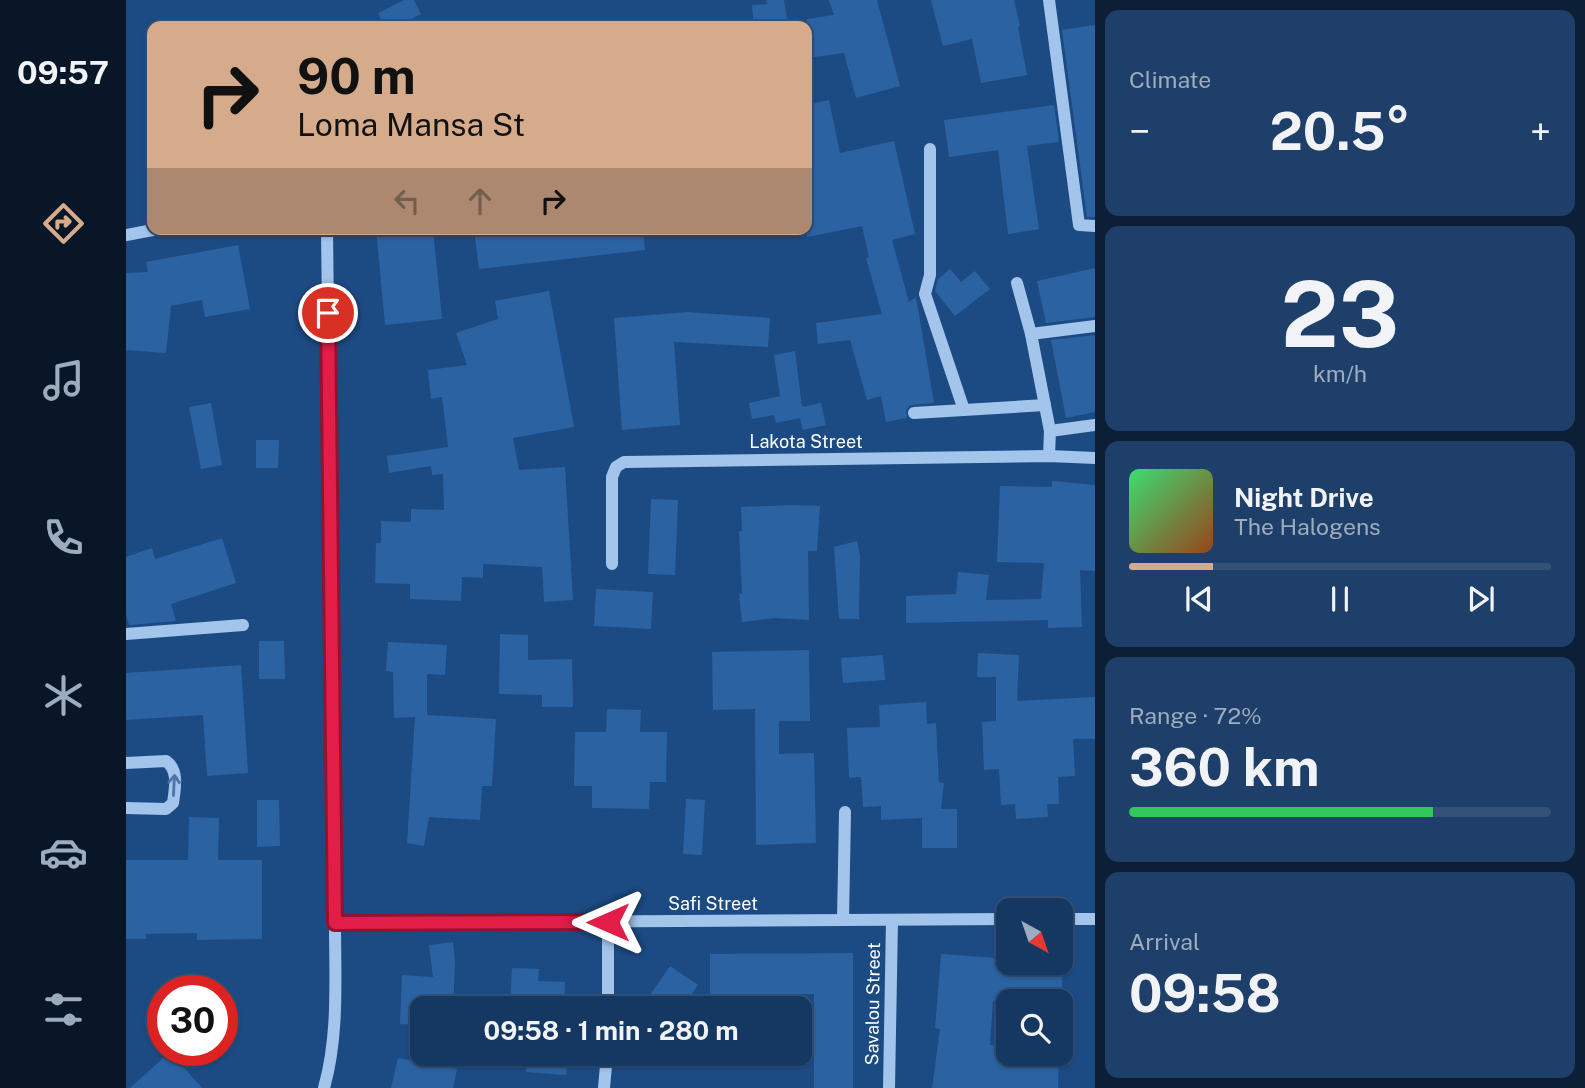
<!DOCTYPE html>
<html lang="en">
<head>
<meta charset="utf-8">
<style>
  :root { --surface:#153863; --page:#1e3f69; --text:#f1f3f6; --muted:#9dacbe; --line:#345278; --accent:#d6ab8b }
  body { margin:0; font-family:"Public Sans",sans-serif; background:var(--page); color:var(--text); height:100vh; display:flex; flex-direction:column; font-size:26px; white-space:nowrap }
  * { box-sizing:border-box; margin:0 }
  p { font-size:23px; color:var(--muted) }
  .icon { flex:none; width:38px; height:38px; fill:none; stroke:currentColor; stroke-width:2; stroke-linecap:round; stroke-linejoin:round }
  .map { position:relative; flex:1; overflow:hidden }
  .panel { display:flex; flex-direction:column; gap:10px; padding:10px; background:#0c1f36; width:490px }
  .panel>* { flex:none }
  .top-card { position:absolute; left:21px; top:21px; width:665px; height:214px; border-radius:14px; box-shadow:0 2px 5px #0004,0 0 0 2px var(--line); background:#d6ab8b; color:#111; overflow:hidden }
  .needle { width:46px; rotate:140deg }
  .tools { position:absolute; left:870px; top:898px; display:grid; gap:14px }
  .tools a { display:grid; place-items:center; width:77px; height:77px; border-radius:14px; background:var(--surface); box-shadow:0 2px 5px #0004,0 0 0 2px var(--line); font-size:35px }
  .speed { position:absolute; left:21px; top:975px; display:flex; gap:14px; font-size:35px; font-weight:700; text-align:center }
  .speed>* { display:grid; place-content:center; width:91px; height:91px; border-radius:50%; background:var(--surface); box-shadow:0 2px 5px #0004,0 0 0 2px var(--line); line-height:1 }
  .speed .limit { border:10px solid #d22; background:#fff; color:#111 }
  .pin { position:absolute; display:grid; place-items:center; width:60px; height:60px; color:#fff; margin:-30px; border:4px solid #fff; border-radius:50%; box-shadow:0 2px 7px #0007 }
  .me { position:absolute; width:77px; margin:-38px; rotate:270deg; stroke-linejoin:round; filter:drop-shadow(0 0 5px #0008) }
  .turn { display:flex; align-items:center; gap:24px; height:147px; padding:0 35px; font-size:32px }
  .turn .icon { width:91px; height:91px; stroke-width:2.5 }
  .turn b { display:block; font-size:49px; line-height:60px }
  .lanes { display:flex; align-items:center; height:66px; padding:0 35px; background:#0003; justify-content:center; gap:35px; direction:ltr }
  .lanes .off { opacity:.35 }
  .big { font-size:52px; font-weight:700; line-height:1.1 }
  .panel .card { flex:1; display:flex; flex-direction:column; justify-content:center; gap:10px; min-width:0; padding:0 24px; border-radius:14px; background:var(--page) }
  .panel .dial { align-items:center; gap:0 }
  .dial b { font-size:91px; line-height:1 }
  .song { display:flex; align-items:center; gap:21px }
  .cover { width:84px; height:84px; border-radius:10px; background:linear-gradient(135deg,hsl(140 70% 55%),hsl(20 70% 35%)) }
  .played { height:7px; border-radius:4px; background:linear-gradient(90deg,var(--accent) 20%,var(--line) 20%) }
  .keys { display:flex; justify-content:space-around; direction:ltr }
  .heat { display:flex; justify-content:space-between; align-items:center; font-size:38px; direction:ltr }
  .charge { height:10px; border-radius:5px; background:linear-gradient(90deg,#34c759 72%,var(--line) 0) }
  .trip { position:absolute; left:284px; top:996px; width:402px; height:70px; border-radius:14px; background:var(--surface); box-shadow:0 2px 5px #0004,0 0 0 2px var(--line); font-weight:700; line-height:70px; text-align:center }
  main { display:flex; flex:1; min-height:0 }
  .dock { display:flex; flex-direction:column; width:126px; justify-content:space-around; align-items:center; background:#081628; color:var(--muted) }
  .dock .icon { width:49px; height:49px }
  .dock .current { color:var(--accent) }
  .dock b { font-size:32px; color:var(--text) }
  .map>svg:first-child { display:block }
</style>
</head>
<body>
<main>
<nav class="dock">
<b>09:57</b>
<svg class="icon current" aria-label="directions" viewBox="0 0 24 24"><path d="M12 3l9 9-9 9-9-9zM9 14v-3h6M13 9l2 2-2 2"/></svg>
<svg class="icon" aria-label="music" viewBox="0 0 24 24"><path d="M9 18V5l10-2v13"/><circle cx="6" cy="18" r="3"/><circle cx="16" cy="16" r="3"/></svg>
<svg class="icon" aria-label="phone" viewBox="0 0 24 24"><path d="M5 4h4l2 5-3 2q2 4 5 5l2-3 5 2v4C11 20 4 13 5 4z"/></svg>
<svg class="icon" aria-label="climate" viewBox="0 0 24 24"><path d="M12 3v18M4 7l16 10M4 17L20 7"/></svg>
<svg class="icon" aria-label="car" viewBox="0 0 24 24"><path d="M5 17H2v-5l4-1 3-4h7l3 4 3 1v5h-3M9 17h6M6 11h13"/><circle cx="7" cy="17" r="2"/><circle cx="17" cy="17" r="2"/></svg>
<svg class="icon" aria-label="filters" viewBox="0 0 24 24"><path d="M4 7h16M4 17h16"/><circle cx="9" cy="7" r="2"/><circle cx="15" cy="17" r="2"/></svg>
</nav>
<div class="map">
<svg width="969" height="1088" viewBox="0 0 969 1088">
  <rect width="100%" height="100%" fill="#1c4b84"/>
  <g fill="#2b62a2">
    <polygon points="278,0 288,0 295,14 270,26 258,26 252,13"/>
    <polygon points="640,0 658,0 662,26 628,26 626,5 641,4"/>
    <polygon points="703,0 751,0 774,86 730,98 718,53 681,58 681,19 708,15"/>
    <polygon points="805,0 888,0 894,26 892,27 901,75 855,83 846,39 817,46"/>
    <polygon points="969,25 969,217 961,217 936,30"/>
    <polygon points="703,100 714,153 768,141 789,234 766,240 783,302 790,297 808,403 784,405 780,410 781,418 760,422 755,396 741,400 724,340 692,344 690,323 756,314 740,258 743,257 736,226 681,237 681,105"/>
    <polygon points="928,105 933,142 901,146 913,229 882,234 872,150 823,157 818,120"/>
    <polygon points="250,229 307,229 316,319 259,325"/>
    <polygon points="348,229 517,229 519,250 353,269"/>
    <polygon points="112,245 124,309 79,317 76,300 45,306 40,353 0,350 0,273 22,272 20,262"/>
    <polygon points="969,268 969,317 920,323 911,281"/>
    <polygon points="824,269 835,282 849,271 864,289 829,316 809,291 812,279"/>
    <polygon points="423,291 448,427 387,438 393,470 439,467 447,600 418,602 416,567 357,564 357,578 336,577 335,601 284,599 284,584 249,583 250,543 255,543 255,521 285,522 285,509 318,510 317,474 306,475 305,466 263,473 261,456 322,447 316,397 305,399 302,370 341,365 330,333 372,319 369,301"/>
    <polygon points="561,312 644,318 642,347 548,342 554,425 496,430 488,318"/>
    <polygon points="969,335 969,412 940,418 925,340"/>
    <polygon points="669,351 676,407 695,403 700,425 677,430 674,418 650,423 648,415 626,419 623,403 654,396 648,355"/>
    <polygon points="85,403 96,465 75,469 63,407"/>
    <polygon points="130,440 153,440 152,468 130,468"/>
    <polygon points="926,481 969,485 969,571 954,570 956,627 922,628 922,620 780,623 780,596 830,594 832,572 863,575 860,600 915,599 918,563 871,562 874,486 926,487"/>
    <polygon points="525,499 552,500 549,575 522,574"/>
    <polygon points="665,505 694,506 691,551 682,551 683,620 649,618 616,622 613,594 616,594 613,531 616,531 615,507"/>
    <polygon points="96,538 110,583 45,604 50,621 3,625 0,615 0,557 26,548 29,559"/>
    <polygon points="731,541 734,556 733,619 713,619 708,547"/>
    <polygon points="470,589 527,592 525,629 468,626"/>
    <polygon points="374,634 402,635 402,660 446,659 447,707 416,707 416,695 373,694"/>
    <polygon points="133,641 158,641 159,679 133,679"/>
    <polygon points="262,642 321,645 319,675 301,674 301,715 370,719 366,786 356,786 354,820 303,817 298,846 281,843 289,717 268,718 267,672 260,671"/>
    <polygon points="683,650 684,721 653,721 653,754 688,753 690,843 630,845 629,709 587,710 586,652"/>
    <polygon points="852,653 893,655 891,701 969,697 969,739 947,739 949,776 932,777 933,804 921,804 922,817 890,819 889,804 875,805 873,769 858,770 856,722 870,721 870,677 851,677"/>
    <polygon points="757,655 759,680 717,683 715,658"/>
    <polygon points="115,665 122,773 81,776 77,715 0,720 0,673"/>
    <polygon points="800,702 801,724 810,723 813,782 818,783 815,809 831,809 831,848 796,848 796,818 755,820 755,806 737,807 735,777 723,778 721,728 754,727 753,705"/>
    <polygon points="481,709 515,710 514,732 541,732 540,782 524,782 523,809 466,808 466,786 448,786 449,732 480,732"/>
    <polygon points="560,799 579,800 576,855 557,854"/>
    <polygon points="131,800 153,800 154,846 131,847"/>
    <polygon points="63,817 93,818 92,860 136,860 136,939 71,940 71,933 20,934 20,939 0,939 0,860 62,860"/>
    <polygon points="327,942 329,962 327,1008 296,1008 296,1025 274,1024 276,975 307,977 303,945"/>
    <polygon points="727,953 727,1088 688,1088 688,994 634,995 635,1008 584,1008 584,954"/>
    <polygon points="815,954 870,958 869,964 937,967 935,1001 867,1001 864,1045 882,1047 882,1054 933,1054 932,1088 806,1088 814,1029 809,1028"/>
    <polygon points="544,966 572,985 556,1008 535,1008 522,998"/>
    <polygon points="386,968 413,969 412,981 439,982 438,1008 384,1008"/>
    <polygon points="44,1052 76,1088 4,1088"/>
    <polygon points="402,1054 442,1054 440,1075 400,1072"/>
    <polygon points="272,1058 331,1069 327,1088 265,1088"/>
  </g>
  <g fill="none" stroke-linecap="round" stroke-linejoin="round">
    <g stroke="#a3c4eb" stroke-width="12">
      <polyline points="923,0 953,225 969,226"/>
      <polyline points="804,149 804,275 799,294 838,410"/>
      <polyline points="0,235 32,229"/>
      <polyline points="891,283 905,334 924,431"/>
      <polyline points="905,334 969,326"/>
      <polyline points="788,413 919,405"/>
      <polyline points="923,456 924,431 969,425"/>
      <polyline points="486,564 486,477 490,467 498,462 923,456 969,458"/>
      <polyline points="0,634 117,625"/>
      <path d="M0 763 40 761C53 770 49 788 47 803L40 809 0 808"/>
      <polyline points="934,919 969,919"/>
      <polyline points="717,920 719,812"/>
      <polyline points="482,922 482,1008"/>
      <polyline points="209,923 882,919"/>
      <path d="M198 1088C213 1035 209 978 209 923L201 229"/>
      <polyline points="478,1088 481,1054"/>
      <polyline points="763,1088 766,920"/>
    </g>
  </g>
  <defs><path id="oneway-shaft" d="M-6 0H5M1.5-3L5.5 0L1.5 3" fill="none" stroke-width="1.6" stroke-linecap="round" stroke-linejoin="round" transform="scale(1.75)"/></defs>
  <use stroke="#4b75a8" href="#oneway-shaft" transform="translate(48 785) rotate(-87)"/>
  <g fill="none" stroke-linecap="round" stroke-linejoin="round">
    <g stroke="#92132f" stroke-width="18">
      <polyline id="route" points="202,313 209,923 482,922"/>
    </g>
    <use href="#route" stroke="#e11d48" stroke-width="12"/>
  </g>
  <g text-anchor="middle" stroke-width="7" stroke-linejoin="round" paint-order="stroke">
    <g font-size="18" fill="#fff" stroke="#1c4b84">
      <text x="680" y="448">Lakota Street</text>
      <text x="587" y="910">Safi Street</text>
      <text transform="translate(747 1004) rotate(-89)" y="6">Savalou Street</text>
    </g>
  </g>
</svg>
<div class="tools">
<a><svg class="needle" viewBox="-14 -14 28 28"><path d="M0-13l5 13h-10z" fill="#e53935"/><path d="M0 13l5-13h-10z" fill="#9dacbe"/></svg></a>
<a><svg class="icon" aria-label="search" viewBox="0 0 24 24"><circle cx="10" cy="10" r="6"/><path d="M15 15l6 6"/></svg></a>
</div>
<div class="speed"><div class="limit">30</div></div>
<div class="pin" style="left:202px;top:313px;background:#d93025"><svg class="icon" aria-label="arrive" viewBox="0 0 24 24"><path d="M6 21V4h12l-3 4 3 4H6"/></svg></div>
<svg class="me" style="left:482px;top:922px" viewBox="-20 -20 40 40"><path d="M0-17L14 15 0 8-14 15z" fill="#e11d48" stroke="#fff" stroke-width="4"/></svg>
<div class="trip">09:58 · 1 min · 280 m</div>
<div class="top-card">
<div class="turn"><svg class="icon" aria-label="right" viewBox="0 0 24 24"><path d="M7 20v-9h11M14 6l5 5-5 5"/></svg><div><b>90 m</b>Loma Mansa St</div></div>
<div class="lanes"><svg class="icon off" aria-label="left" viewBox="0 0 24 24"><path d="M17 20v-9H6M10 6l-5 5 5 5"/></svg><svg class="icon off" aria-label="ahead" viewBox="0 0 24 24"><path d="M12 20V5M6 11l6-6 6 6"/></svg><svg class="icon" aria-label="right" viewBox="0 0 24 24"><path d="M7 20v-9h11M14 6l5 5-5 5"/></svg></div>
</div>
</div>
<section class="panel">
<div class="card"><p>Climate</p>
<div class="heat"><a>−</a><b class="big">20.5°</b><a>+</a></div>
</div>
<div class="card dial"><b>23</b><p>km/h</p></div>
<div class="card">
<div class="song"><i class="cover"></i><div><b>Night Drive</b><p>The Halogens</p></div></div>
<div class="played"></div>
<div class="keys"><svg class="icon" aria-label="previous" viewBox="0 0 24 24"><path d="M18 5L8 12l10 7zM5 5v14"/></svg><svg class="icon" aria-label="pause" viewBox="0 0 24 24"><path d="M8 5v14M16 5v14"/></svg><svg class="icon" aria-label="next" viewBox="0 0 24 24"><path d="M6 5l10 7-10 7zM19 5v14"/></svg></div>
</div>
<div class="card"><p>Range · 72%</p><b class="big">360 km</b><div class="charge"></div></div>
<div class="card"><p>Arrival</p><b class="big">09:58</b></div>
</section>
</main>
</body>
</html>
